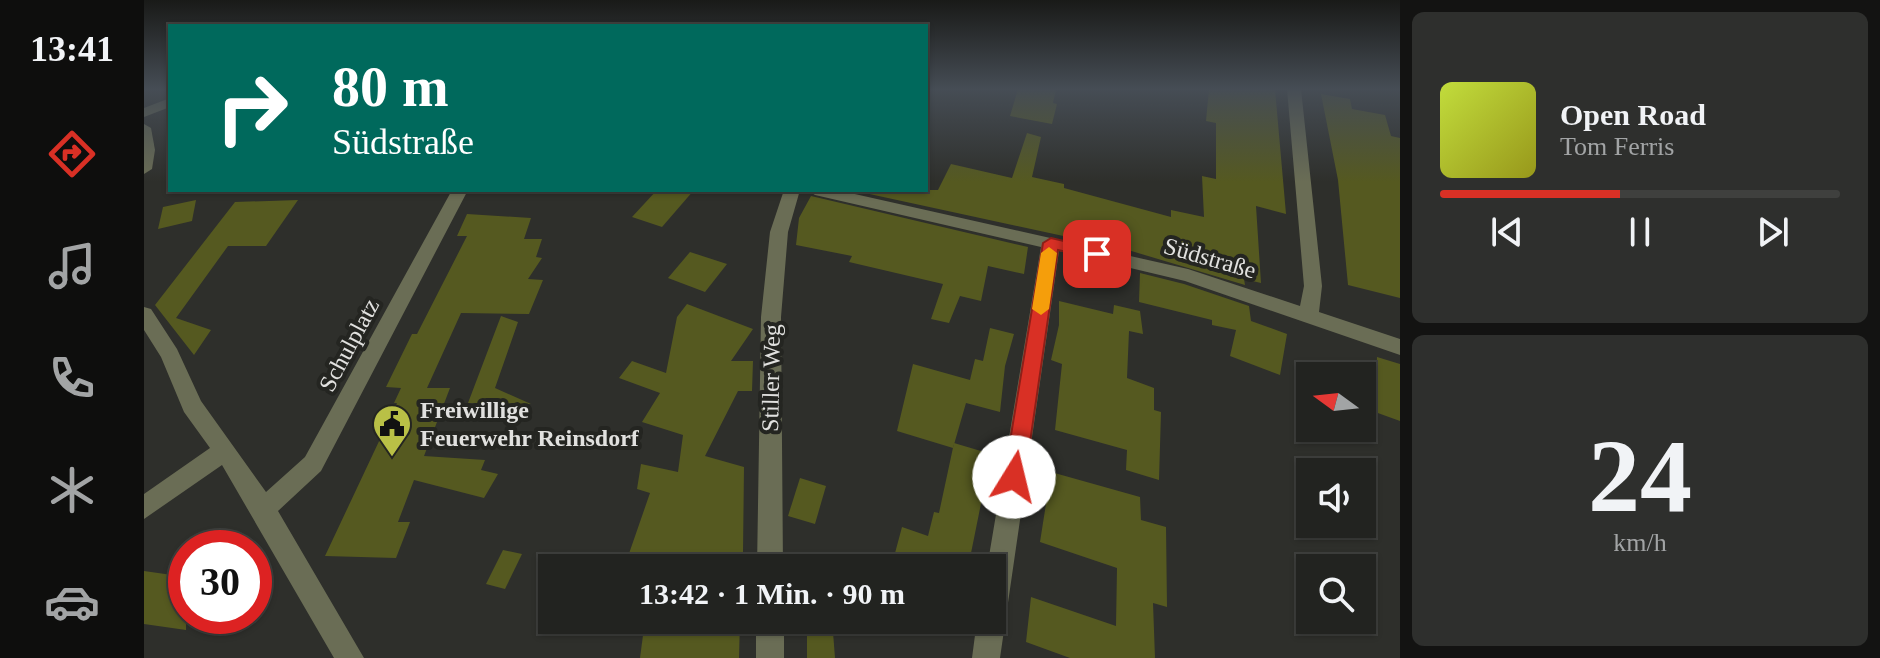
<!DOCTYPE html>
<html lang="de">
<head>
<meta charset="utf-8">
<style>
  :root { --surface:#222320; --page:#2e2f2d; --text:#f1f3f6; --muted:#a2a4a5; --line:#3f403e; --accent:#d93025 }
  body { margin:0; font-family:"Times New Roman",serif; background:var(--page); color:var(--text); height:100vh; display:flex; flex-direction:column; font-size:30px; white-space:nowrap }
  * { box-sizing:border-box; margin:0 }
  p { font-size:26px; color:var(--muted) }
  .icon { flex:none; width:44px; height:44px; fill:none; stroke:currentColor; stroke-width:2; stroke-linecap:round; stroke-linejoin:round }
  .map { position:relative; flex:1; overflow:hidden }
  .drawer { display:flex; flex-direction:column; gap:12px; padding:12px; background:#131312; width:480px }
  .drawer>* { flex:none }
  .hud { position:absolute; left:24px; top:24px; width:760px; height:168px; border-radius:0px; box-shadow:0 2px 6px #0004,0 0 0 2px var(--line); background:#00695c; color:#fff; overflow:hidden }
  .needle { width:52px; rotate:285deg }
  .buttons { position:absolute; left:1152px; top:362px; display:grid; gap:16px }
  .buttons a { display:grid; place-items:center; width:80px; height:80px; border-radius:0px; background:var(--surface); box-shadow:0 2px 6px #0004,0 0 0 2px var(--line); font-size:40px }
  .speed { position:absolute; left:24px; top:530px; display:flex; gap:16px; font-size:40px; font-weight:700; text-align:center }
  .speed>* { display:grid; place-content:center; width:104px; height:104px; border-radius:50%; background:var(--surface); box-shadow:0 2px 6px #0004,0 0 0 2px var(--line); line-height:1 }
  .speed .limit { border:12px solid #d22; background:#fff; color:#111 }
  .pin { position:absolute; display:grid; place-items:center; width:68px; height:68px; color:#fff; margin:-34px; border-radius:16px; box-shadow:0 4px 12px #0006 }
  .me { position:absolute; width:88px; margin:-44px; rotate:9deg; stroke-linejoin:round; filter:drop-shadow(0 0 6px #0008) }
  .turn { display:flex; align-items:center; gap:28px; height:168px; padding:0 32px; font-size:36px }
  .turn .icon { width:104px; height:104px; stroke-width:2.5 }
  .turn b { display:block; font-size:56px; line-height:68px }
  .drawer .tile { flex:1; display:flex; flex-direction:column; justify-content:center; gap:12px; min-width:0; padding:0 28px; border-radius:12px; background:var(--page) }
  .drawer .dial { align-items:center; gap:0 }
  .dial b { font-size:104px; line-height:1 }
  .song { display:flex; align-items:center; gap:24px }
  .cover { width:96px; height:96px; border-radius:12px; background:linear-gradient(135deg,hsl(70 70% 55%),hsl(60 70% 35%)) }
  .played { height:8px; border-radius:4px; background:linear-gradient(90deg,var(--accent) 45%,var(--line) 45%) }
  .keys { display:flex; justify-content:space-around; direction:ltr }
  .trip { position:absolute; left:394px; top:554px; width:468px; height:80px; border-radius:0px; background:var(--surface); box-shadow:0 2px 6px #0004,0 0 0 2px var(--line); font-weight:600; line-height:80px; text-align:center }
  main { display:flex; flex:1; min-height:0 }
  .tabs { display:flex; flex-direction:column; width:144px; justify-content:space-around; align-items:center; background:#0e0e0d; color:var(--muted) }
  .tabs .icon { width:56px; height:56px }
  .tabs .current { color:var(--accent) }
  .tabs b { font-size:36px; color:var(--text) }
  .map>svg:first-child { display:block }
</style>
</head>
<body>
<main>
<nav class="tabs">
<b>13:41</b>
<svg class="icon current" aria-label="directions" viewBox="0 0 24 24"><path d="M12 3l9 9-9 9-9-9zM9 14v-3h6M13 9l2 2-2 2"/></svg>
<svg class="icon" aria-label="music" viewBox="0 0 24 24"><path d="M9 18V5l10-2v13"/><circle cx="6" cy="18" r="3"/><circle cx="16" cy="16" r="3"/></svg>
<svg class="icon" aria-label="phone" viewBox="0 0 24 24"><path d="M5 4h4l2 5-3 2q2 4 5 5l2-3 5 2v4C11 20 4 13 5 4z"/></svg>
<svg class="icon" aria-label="climate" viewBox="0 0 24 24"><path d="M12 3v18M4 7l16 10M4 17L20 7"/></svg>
<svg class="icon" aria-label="car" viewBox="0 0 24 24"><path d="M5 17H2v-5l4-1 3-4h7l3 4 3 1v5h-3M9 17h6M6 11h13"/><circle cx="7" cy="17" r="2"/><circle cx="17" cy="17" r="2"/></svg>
</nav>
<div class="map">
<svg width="1256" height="658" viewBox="0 0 1256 658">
  <rect width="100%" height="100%" fill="#2e2f2b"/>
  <g fill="#555920">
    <polygon points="874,89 912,89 909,103 913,104 908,124 866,116"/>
    <polygon points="1065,89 1131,89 1142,214 1112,206 1117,283 1100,279 1101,285 984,250 707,190 794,190 807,164 868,178 883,133 897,137 888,177 920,184 920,188 1027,217 1027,210 1060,217 1058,176 1072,179 1072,123 1062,121"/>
    <polygon points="1177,94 1206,99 1208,109 1241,115 1247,136 1256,138 1256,298 1204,285 1194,180"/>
    <polygon points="513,190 550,190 518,227 488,217"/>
    <polygon points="667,196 884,247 880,274 844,266 837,301 816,296 805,323 787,319 799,284 705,262 708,256 652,245 655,218"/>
    <polygon points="52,200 48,221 14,229 19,207"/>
    <polygon points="154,200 122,246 84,246 32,318 67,330 50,355 11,305 91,202"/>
    <polygon points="323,214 387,218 380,239 398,239 392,257 398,258 384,279 399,280 385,314 317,313 283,388 306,388 280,456 341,460 337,470 354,474 340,498 270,480 254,522 266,522 252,558 181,556 253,403 250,403 257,388 242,387 268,334 273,334 323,236 313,236"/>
    <polygon points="546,252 583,264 561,292 524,278"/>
    <polygon points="996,273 1040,284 1105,306 1107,321 1143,334 1136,375 1086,356 1092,330 1068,325 1068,320 995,302"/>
    <polygon points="915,301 969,314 970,305 996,311 999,334 985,331 983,378 1010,388 1010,410 1017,412 1015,480 982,470 983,450 911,430 918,364 907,360 915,325"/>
    <polygon points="543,304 609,329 587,361 609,361 608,391 594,391 561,456 600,467 599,553 526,556 526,568 480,568 506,493 493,489 497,464 534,472 539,435 498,422 516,393 475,378 488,361 522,373 533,317"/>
    <polygon points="357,316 374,322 351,388 387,404 324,403"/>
    <polygon points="846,328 870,334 861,366 856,412 822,403 809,448 753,431 769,364 826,380 831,359 839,361"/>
    <polygon points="1233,357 1256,364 1256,421 1231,412"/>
    <polygon points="810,443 847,454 824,568 747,568 758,527 784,536 790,512 795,513"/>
    <polygon points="907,472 996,497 997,520 1022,527 1023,607 1009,603 1011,658 926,658 882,642 887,597 972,626 973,568 896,542"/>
    <polygon points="656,478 682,486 671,524 644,516"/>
    <polygon points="359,550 378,554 361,589 342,584"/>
    <polygon points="0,571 42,577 42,630 0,624"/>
    <polygon points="501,620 596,620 595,658 496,658"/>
    <polygon points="663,631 689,632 691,658 663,658"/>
  </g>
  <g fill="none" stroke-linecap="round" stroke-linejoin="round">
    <g fill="#6a6d55" fill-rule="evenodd">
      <polygon points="1143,89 1157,89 1178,286 1175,312 1256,339 1256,355 1041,281 915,251 856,658 828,658 833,620 848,620 848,568 843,568 897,247 671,195 663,190 693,190 1044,269 1156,306 1160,286"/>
      <polygon points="0,124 7,128 11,150 8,169 0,174"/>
      <polygon points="308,190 324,190 177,471 134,511 220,658 190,658 78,465 0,519 0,494 66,448 40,412 17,357 0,330 0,307 7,309 33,349 57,401 122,492 161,457"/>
      <polygon points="640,190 656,190 644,232 637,317 639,568 613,568 617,317 626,232"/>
      <rect x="612" y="620" width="28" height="38"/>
    </g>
    <polygon fill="#6a6d55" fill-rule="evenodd" points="26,98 26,107 0,117 0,108"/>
  </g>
  <linearGradient id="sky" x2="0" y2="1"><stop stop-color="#191a18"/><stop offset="0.49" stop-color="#464d55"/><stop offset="1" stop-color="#464d55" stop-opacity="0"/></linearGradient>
  <rect width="1256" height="182" fill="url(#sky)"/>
  <polygon fill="#d93025" stroke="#8d1f18" stroke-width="2" points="907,238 959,250 961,254 953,259 914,250 881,477 878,484 870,486 863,484 860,477 899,243"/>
  <polygon fill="#f59e0b" points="905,247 913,253 905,309 897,315 888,309 897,253"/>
  <defs>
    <g id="civic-pin" transform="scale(2)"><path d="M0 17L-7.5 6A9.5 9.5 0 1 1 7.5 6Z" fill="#b9c046" stroke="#242521"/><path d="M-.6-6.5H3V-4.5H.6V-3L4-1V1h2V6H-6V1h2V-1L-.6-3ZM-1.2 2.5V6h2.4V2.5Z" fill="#111"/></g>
  </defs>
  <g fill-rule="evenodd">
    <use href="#civic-pin" x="248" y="424"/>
  </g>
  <g text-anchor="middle" stroke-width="8" stroke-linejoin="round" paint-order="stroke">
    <g font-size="24" fill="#e1e1df" stroke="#242521">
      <text transform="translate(1066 258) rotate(16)" y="8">Südstraße</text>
      <text transform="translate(205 345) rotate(-62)" y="8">Schulplatz</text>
      <text transform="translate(627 378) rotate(-89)" y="8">Stiller Weg</text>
    </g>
    <g font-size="24" font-weight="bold" fill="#e1e1df" stroke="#242521" text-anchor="start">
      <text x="276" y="418">Freiwillige<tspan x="276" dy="28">Feuerwehr Reinsdorf</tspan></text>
    </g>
  </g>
</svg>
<div class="buttons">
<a><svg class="needle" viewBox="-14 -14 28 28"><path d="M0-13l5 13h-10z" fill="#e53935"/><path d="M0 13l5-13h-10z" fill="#a2a4a5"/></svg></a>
<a><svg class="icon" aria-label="sound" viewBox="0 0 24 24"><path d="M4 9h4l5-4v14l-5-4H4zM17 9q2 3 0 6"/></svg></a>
<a><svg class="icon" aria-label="search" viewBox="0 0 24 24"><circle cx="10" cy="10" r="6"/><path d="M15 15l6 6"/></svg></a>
</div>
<div class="speed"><div class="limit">30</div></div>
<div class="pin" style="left:953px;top:254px;background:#d93025"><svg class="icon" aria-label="arrive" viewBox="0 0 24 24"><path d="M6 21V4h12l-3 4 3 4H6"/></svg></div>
<svg class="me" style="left:870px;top:477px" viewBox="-20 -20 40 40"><circle r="19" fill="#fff"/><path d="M0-13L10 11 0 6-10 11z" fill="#d93025"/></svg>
<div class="trip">13:42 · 1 Min. · 90 m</div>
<div class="hud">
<div class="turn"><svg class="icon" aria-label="right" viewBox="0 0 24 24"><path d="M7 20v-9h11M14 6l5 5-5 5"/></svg><div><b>80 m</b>Südstraße</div></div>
</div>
</div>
<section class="drawer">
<div class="tile">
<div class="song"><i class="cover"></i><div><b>Open Road</b><p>Tom Ferris</p></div></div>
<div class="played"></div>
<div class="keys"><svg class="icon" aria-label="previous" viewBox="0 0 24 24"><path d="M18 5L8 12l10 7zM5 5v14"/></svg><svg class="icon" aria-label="pause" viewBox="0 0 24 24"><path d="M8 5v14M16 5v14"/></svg><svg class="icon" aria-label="next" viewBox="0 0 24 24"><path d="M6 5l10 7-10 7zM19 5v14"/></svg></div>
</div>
<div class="tile dial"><b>24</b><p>km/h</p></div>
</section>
</main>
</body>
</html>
